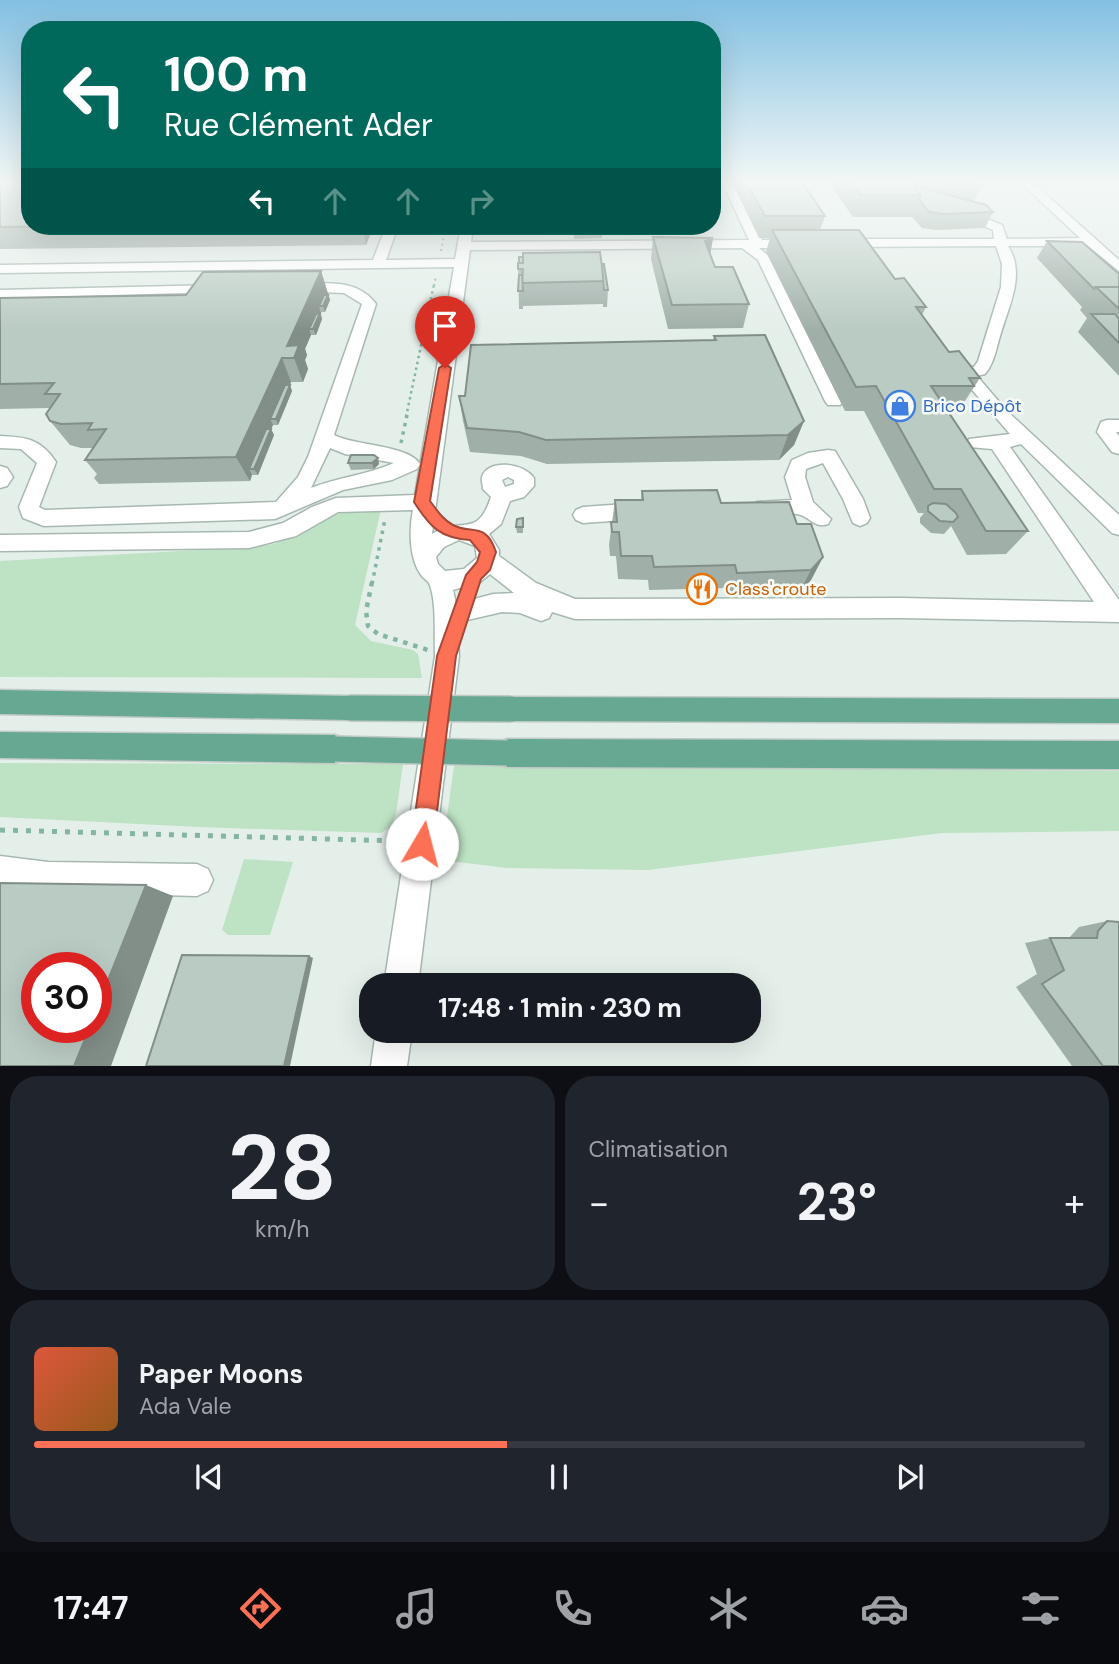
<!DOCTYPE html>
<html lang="fr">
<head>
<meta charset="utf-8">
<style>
  :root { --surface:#171b24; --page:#20242c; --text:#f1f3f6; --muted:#9ea1a6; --line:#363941; --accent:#fc7156 }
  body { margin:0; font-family:"DM Sans",sans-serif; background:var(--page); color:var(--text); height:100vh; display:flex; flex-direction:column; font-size:26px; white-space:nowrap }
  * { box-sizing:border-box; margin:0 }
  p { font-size:23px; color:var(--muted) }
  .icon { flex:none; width:38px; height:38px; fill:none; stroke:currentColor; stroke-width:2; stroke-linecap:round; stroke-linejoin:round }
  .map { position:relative; height:1066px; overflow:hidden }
  .sheet { display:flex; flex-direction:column; gap:10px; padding:10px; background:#0d0f14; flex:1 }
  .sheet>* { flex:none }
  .guide { position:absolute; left:21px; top:21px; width:700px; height:214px; border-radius:28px; box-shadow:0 7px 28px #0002; background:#00695c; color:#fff; overflow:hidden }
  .speed { position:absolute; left:21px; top:952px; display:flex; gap:14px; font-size:35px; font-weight:700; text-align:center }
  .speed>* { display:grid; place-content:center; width:91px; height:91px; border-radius:50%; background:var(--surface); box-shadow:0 7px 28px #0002; line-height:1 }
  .speed .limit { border:10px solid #d22; background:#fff; color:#111 }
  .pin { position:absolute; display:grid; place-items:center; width:60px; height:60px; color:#fff; margin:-72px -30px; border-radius:50% 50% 50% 0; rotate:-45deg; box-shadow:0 0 7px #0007 }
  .pin .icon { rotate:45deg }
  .me { position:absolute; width:77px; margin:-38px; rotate:8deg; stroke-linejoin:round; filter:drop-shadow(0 0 5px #0008) }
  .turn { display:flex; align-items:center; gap:24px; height:147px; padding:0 28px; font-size:32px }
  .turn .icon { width:91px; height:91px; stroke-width:2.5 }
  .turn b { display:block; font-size:49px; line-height:60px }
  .lanes { display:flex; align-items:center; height:66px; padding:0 28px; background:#0003; justify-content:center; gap:35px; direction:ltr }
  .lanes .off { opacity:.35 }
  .big { font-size:52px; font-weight:700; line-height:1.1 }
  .sheet .widget { flex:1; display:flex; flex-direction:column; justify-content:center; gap:10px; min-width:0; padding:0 24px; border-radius:28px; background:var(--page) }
  .sheet .dial { align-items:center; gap:0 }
  .dial b { font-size:91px; line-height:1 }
  .song { display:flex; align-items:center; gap:21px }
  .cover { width:84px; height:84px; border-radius:10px; background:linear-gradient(135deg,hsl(10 70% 55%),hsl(30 70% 35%)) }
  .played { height:7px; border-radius:4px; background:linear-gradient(90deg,var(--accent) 45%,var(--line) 45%) }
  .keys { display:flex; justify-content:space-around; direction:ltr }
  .heat { display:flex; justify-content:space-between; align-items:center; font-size:38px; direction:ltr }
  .sheet .tiles { flex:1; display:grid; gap:10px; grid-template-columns:1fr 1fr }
  .widget:last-child { grid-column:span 2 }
  .trip { position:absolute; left:359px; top:973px; width:402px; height:70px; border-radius:28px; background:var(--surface); box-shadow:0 7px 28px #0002; font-weight:700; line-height:70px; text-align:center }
  .tabs { display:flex; height:112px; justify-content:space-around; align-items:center; background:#090b0e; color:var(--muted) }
  .tabs .icon { width:49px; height:49px }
  .tabs .selected { color:var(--accent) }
  .tabs b { font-size:32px; color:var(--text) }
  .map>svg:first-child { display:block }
</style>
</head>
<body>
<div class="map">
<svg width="1119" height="1066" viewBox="0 0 1119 1066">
  <rect width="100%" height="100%" fill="#e5efea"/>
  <g fill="#bde2c4">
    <polygon points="381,509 355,625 371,641 413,650 418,654 422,678 0,677 0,561 253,547 274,544 306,531 335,514"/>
    <polygon points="0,763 403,764 396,814 391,827 381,833 198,827 0,817"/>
    <polygon points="454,766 1119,771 1119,831 942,833 648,870 507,868 441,860"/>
    <polygon points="244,859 293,862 270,935 228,935 222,930"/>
  </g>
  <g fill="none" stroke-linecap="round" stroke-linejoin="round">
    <g stroke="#a7b8b1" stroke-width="3">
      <g id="minor">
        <path d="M722 182H733L762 240H795L801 244 795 248H759L771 258 843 401 840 405H828L825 401 758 260 742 248 470 250 432 534C462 515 477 540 491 497L483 489C483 485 481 481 482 477 487 459 523 462 534 478V486L524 497 510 501 501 524 489 534 499 550V556L536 583 575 599 901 598 1094 602 992 449 969 447 967 443 969 439 1010 434 949 363 957 358 963 360 970 367H974L978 361 1001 287 1002 264 996 246 841 247 835 243 841 239H994L993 230 956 214 954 212 960 208 1002 225 1007 239 1080 238 1020 182H1032L1119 260V271L1088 246H1008C1026 274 1009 305 1001 333 996 348 995 362 985 374L977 376 1007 411 1119 515V535L1112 533 1021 444 1010 447 1119 600V622L901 618 575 619 552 612 549 618 541 621 520 613 502 612 463 621 457 619 459 656 418 985H384L435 656C434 637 437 600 429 583 427 580 423 578 421 575 409 558 409 529 413 510L338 512 296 536 249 548 0 551V535L249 532 283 523 312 507 336 498 415 495 454 267 0 273V265L373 260 386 226H398L386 260 455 259 461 226H473L471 242 749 240ZM508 477 514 480V484L505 487 502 480ZM459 540 475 546 477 558 464 569 445 571 438 564 436 557 444 547ZM490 574 514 593 493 594 456 604 453 590 480 582Z"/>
        <polygon points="503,226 583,226 577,230 509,233 505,232"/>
        <path d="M300 284C328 283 358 279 376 304L334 435C356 446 408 445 420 464L417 469 392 480 343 490 275 519 44 526 23 518 19 507 37 463 21 449 0 448V436C26 437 41 439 56 462L39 507 45 510 276 502 298 477 308 457 362 304 344 293 295 291 293 288ZM330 448 345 454 394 463C367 475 338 477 311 488Z"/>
        <polygon points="218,285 225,289 223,292 0,298 0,290"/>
        <polygon points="1107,420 1119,420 1119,432 1116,432 1119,436 1119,454 1112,452 1097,432 1101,422"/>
        <path d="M828 450 835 451 863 499 870 518 867 523 860 526 853 523 843 499 823 463 806 469 805 477 813 502 831 519 828 524C814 529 810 516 797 514 784 513 770 516 757 512L754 507 757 502 792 500 785 477 792 460 808 453Z"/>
        <polygon points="0,466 7,468 13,477 7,486 0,488"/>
        <polygon points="640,503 647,506 650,511 647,516 640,519 583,523 576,520 573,515 576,510 583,507"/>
        <polygon points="0,856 48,862 197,864 208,869 213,880 208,891 197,896 48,892 0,886"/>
        <polygon points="376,1031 412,1031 407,1066 371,1066"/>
      </g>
    </g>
    <g stroke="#c1cac7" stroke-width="3">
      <g id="major">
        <polygon points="0,690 350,696 359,699 363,708 359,717 350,720 0,714"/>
        <polygon points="511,697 1119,699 1119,723 511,721 502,718 498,709 502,700"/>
        <polygon points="0,732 335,735 345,739 349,749 345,759 335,763 0,758"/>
        <polygon points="507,739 1119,741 1119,769 507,767 497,763 493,753 497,743"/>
      </g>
    </g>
    <g stroke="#83b5a2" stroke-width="2" stroke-dasharray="2 3.5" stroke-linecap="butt">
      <polyline points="441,251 446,226"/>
      <polyline points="434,286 436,276"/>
    </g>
    <polyline stroke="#83b5a2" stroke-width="2.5" stroke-dasharray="2.5 3.5" stroke-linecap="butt" points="406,417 434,284"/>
    <g stroke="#83b5a2" stroke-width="3.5" stroke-dasharray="3.5 5" stroke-linecap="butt">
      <polyline points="401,443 407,415"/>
      <polyline points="372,584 385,519"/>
    </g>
    <polyline stroke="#83b5a2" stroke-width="4.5" stroke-dasharray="4.5 6" stroke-linecap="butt" points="372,582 366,611 368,626 378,634 428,650"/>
    <polyline stroke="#83b5a2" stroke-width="5" stroke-dasharray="5 8" stroke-linecap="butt" points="0,830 400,841"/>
    <use href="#minor" fill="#fff" fill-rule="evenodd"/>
    <use href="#major" fill="#66a892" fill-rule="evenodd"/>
    <g stroke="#c1cac7" stroke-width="28" stroke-linecap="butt">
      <g id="major-bridge">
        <polyline points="350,708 511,709"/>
        <polyline points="335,749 507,753"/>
      </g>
    </g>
    <use href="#major-bridge" stroke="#66a892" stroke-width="25"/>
  </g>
  <g fill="#a0afa8">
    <polygon points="0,182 30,226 374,226 366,245 0,249"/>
    <polygon points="732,182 802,182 825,216 820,230 895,279 926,307 922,315 949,352 980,378 959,410 947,410 1028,531 1006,554 967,555 951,526 944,534 931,533 920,523 920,518 924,513 918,513 864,411 845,411 766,252 770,238 759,238"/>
    <polygon points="828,182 909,182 912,185 912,182 981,182 982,185 974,201 993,212 985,228 936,230 922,228 912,217 853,217"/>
    <polygon points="573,226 602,226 602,238 574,239"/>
    <polygon points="653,237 713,238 710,254 715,267 749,304 743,328 668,329 651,259"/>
    <polygon points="1047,241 1119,274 1119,376 1078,332 1087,318 1080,310 1082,307 1037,258"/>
    <polygon points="518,263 602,264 608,290 607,307 603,307 603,304 523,306 523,309 519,309"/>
    <polygon points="321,271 330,300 325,312 321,312 320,314 322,319 316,335 311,335 305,349 307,355 305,360 308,369 303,382 291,382 290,385 292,391 278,425 273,425 271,429 274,435 258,475 252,475 250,481 99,484 94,478 97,474 85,460 94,448 81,448 70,445 50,421 50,408 0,409 0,298 186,295"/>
    <polygon points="714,336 804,421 794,445 779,460 547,464 521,456 470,452 463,421 459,396 465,396 713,340"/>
    <polygon points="378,458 379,464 374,469 351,470 348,463"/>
    <polygon points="642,491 721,503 797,524 823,557 811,580 799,593 729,596 727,588 649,590 648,580 618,579 616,556 610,556 609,545 615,500 641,500"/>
    <polygon points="523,518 523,533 517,533 516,527"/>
    <polygon points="1107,921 1119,1066 1072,1066 1016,987 1037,974 1025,943 1050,938 1069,938 1079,927"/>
  </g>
  <g fill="#828e88">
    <polygon points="362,226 374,226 366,245"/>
    <polygon points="713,238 709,261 705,241"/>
    <polygon points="321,271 330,300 325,312 323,306 319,306 322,319 316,335 313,329 309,329 311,335 305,349 307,355 305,360 308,369 303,382 294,358 287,346"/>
    <polygon points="282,358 291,382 290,385 292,391 278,425 276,419 270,419 273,425 271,429 274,435 258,475 254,469 249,469 252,475 250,481 236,457"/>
    <polygon points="804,421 794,445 779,460 788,435"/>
    <polygon points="378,458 379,464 374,469 372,463"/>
    <polygon points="823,557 811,580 799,593 811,570"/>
    <polygon points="146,885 173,896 111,1066 74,1066 90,1027 96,1027 96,1010"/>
    <polygon points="309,956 313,958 290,1066 284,1066"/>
  </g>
  <g fill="#bacbc3" stroke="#828e88" stroke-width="2">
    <polygon points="0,182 30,182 30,226 93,226 0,227"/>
    <polygon points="746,182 802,182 825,216 765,216"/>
    <polygon points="850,182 909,182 921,195 861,195"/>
    <polygon points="957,182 981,182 982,185"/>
    <polygon points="914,187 918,187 986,205 993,212 944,214 929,212 919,200 921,195"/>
    <polygon points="574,226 602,226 603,227 574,228"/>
    <polygon points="772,230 859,230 895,279 904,278 926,307 916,307 949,352 959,351 980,378 969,378 974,386 931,386 1028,531 986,531 961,489 934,489 876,386 856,387"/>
    <polygon points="653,237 713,238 705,241 715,267 733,267 749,304 672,305"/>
    <polygon points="1047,241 1082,242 1119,274 1119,287 1096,287 1094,289"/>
    <polygon points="600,252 604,281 522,283 523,269 518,269 518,263 523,263 523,253"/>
    <rect x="519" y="257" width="4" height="6"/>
    <polygon points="602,264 604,264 608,290 604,290"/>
    <polygon points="321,271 287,346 299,345 294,358 282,358 236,457 85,460 106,429 88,430 92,423 61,424 50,421 46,414 60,394 45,394 54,383 0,384 0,298 186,295 203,272"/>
    <polygon points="519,275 522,275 523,291 518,291"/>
    <polygon points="1096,287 1119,287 1119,309"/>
    <polygon points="324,295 328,295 323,306 319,306"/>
    <polygon points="320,313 313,329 309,329 316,314"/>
    <polygon points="1091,314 1115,314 1119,319 1119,343"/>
    <polygon points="765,335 804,421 788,435 546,440 519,432 467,428 459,396 465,396 471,345 716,340 714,336"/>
    <polygon points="285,385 290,385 276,419 270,419"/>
    <polygon points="266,429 271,429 254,469 249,469"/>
    <polygon points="351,455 374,455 378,458 372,463 348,463"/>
    <polygon points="717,490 721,503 789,502 797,524 811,524 823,557 811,570 737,573 735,565 654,567 652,556 621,556 619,532 612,532 611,522 617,522 615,500 643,500 642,491"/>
    <polygon points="933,503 946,504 956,513 958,517 953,522 940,521 928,511 928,506"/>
    <polygon points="523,518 523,527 516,527 517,519"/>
    <polygon points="0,883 146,885 96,1010 96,968 37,968 37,1027 90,1027 74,1066 0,1066"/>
    <polygon points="1107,921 1119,922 1119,1066 1103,1066 1042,984 1064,970 1050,938 1097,938 1098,931"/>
    <polygon points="182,955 309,956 284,1066 146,1066"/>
  </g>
  <linearGradient id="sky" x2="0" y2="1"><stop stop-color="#82c0e2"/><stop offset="0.55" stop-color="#f3f8f6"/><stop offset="1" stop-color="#f3f8f6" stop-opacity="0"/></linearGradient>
  <rect width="1119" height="331" fill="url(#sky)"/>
  <path fill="#fc7156" stroke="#a44938" stroke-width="2" d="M445 364 451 368 430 501C437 510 442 519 453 525 471 535 486 521 496 552L490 570 481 579 456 656 433 844 430 852 422 855 414 852 411 844 437 656 466 575 477 562 480 552 470 540C440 538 430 527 414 502L439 368Z"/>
  <defs>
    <g id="shop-ring" transform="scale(1.575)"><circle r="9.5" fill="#f7fbf8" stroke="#3f7fe0" stroke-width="1.5"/><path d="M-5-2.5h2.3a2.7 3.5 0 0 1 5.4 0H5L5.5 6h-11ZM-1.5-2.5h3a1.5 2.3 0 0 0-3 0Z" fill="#3f7fe0"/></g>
    <g id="restaurant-ring" transform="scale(1.575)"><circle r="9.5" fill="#f7fbf8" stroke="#e8710a" stroke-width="1.5"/><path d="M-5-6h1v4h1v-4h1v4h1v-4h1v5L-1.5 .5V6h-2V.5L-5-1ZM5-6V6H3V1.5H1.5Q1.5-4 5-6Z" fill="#e8710a"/></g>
  </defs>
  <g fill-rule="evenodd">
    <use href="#shop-ring" x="900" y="406"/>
    <use href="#restaurant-ring" x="702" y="589"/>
  </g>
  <g text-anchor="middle" stroke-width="5" stroke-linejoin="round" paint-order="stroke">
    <g font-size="18" fill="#366cbe" stroke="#f7fbf8" text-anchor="start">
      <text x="923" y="412">Brico Dépôt</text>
    </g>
    <g font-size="18" fill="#c56008" stroke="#f7fbf8" text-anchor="start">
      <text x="725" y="595">Class'croute</text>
    </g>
  </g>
</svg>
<div class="speed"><div class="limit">30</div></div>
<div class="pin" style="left:445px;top:368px;background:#d93025"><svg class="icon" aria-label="arrive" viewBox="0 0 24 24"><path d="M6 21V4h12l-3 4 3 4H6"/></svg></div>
<svg class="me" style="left:422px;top:844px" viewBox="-20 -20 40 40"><circle r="19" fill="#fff"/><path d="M0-13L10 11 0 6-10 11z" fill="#fc7156"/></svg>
<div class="trip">17:48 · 1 min · 230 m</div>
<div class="guide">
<div class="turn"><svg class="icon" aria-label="left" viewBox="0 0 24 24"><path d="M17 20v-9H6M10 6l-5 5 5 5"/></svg><div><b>100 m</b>Rue Clément Ader</div></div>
<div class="lanes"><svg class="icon" aria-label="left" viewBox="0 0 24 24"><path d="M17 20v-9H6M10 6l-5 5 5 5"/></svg><svg class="icon off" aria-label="ahead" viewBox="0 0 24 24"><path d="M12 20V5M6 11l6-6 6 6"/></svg><svg class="icon off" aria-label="ahead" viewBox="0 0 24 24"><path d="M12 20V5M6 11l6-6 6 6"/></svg><svg class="icon off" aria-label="right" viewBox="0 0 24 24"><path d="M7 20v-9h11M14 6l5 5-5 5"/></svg></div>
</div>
</div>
<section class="sheet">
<div class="tiles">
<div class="widget dial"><b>28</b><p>km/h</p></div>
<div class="widget"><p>Climatisation</p>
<div class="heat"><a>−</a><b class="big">23°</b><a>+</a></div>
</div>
<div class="widget">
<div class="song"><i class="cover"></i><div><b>Paper Moons</b><p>Ada Vale</p></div></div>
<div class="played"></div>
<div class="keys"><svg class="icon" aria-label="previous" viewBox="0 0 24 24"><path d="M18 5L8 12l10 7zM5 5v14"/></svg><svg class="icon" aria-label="pause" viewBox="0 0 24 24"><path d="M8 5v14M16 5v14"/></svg><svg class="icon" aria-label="next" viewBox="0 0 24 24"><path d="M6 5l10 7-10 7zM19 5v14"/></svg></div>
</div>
</div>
</section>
<nav class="tabs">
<b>17:47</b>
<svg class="icon selected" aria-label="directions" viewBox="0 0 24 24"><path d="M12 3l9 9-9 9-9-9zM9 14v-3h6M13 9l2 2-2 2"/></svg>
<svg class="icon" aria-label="music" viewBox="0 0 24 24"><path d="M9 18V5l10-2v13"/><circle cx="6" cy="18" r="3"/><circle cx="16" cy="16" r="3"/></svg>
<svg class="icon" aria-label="phone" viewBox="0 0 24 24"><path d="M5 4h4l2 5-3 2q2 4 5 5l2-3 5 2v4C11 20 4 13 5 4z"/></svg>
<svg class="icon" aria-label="climate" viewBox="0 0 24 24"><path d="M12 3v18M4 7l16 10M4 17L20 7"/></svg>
<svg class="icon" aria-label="car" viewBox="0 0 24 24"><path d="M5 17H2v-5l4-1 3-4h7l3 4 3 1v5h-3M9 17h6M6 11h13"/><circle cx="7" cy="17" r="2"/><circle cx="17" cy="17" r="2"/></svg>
<svg class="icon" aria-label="filters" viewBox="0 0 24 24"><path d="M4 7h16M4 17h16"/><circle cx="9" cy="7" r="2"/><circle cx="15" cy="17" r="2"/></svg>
</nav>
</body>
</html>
